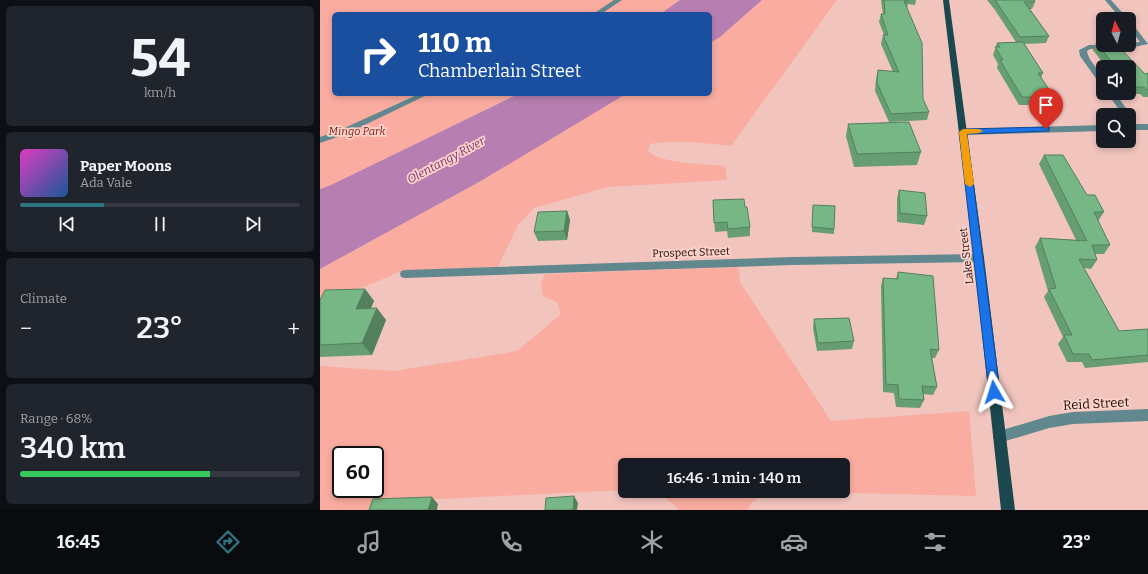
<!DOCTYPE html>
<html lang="en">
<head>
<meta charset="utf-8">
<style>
  :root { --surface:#171b24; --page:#20242c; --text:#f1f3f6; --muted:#9ea1a6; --line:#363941; --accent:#2f7581 }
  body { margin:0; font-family:Bitter,serif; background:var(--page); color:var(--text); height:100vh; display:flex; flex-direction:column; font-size:15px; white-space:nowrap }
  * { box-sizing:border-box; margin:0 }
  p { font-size:13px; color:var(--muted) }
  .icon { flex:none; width:22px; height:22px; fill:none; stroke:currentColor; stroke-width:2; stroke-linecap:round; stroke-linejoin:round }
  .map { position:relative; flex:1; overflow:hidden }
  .details { display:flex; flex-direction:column; gap:6px; padding:6px; background:#0d0f14; width:320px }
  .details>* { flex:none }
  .guide { position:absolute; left:12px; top:12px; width:380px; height:84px; border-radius:6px; box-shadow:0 2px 6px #0003; background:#1a4fa0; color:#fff; overflow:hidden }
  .needle { width:26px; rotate:354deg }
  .controls { position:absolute; left:776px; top:12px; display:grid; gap:8px }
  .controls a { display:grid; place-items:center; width:40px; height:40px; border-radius:6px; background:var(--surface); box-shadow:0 2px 6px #0003; font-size:20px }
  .speed { position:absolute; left:12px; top:446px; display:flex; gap:8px; font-size:20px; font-weight:700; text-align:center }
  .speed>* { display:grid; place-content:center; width:52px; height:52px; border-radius:50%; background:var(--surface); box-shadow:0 2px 6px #0003; line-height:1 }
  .speed .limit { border:2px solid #111; border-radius:6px; background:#fff; color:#111 }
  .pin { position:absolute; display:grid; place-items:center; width:34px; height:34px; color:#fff; margin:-41px -17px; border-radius:50% 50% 50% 0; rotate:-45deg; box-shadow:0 0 4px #0007 }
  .pin .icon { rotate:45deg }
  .me { position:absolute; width:44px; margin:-22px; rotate:354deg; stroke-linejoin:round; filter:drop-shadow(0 0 3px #0008) }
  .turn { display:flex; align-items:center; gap:14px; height:84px; padding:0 20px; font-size:18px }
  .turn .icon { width:52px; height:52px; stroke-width:2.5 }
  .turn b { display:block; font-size:28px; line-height:34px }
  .big { font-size:30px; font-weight:600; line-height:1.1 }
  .details .card { flex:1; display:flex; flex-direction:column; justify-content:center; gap:6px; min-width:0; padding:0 14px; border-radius:6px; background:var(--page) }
  .details .dial { align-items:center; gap:0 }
  .dial b { font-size:52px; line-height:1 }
  .song { display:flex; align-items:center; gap:12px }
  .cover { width:48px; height:48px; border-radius:6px; background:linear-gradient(135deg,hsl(310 70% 55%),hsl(210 70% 35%)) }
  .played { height:4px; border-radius:2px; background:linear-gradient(90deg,var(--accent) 30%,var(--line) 30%) }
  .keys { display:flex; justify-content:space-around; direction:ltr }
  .heat { display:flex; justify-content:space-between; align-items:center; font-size:22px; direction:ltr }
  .charge { height:6px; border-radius:3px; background:linear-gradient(90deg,#34c759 68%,var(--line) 0) }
  .trip { position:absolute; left:298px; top:458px; width:232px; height:40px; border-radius:6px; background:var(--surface); box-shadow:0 2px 6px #0003; font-weight:600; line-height:40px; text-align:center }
  .menu { display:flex; height:64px; justify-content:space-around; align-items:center; background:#090b0e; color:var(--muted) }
  .menu .icon { width:28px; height:28px }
  .menu .on { color:var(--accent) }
  .menu b { font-size:18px; color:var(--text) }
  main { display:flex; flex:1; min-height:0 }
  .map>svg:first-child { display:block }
</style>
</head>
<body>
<main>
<section class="details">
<div class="card dial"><b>54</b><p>km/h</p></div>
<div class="card">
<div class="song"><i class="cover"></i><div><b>Paper Moons</b><p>Ada Vale</p></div></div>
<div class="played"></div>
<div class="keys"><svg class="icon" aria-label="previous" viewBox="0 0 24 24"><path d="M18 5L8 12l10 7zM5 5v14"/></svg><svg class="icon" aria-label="pause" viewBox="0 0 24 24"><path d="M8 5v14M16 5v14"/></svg><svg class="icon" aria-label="next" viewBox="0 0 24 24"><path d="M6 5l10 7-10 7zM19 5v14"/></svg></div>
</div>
<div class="card"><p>Climate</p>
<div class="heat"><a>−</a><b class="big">23°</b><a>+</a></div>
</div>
<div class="card"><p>Range · 68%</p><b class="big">340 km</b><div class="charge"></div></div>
</section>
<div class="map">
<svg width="828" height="510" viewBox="0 0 828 510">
  <rect width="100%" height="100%" fill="#f1c5bd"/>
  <g fill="#f9ac9f" fill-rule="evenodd">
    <polygon points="0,0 360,0 340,14 14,14 14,94 198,94 11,185 0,189"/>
    <path d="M442 0H517L411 146C385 143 357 140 330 144L328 151C340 164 387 164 405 166L407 180 288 187 214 208 198 225 178 267 82 271 5 303 0 307V269L159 182 306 94H390V43L400 37Z"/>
    <path d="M419 267 420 282 511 421 649 411 656 496 447 491 431 503 428 510H357L356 506 335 491H523V465H305V490L57 502 51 510H0V366L74 371 197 351 241 314 237 302 223 296 221 284 225 274ZM21 455H55V489H21Z"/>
  </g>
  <g fill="#b77fb1">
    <polygon points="360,0 442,0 400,37 390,43 390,14 340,14"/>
    <polygon points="198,94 306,94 159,182 0,269 0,189 11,185"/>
  </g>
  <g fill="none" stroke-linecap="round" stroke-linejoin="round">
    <g fill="#62888f" fill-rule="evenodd">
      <polygon points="294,0 302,0 281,14 273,14"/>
      <polygon points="785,0 791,0 808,19 801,19"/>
      <path d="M809 21 811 22 828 44 814 47 770 49 767 51C769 64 783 70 783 84H780L760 56 759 50 769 45H809V43L820 42 809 27Z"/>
      <polygon points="787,93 795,93 811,115 810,117 809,115 803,115"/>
      <polygon points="99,94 109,94 26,134 0,143 0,137 20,130"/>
      <rect x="809" y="124" width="19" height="6"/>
      <polygon points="783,125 783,131 643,135 639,132 643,129"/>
      <polygon points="659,254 663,255 664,258 663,261 659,262 472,265 85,278 81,277 80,274 81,271 85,270 472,257"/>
      <polygon points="828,409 828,421 753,424 729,428 679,443 675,441 673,437 675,433 679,431 729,416 753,412"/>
    </g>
    <polygon fill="#1b474e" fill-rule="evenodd" points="623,0 629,0 664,258 695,510 681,510 654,258"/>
  </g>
  <g fill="#669d72">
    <polygon points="561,0 596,0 595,5 588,4 587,8 603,99 609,112 607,120 569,122 555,91 556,79 558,70 573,72 561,44 563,35 564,35 559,22 561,14 563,14"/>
    <polygon points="667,0 714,0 715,2 712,9 710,9 729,36 726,43 704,44 723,73 721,78 732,94 728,105 699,105 677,68 678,64 673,55 677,43 696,42 675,10"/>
    <polygon points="776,43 825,74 828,73 828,97 823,97 820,94 809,94 808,93 809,93 809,67 786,67 773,50"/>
    <polygon points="528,124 601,152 597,165 534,167 526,136"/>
    <polygon points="724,155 767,195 784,212 778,221 790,245 784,254 775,254 777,260 771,269 764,268 799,331 828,329 828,362 765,368 762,362 747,362 738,344 743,337 724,297 728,291 715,247 720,238 756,240 719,164"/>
    <polygon points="579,190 607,216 604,225 577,222 577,199"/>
    <polygon points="393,200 425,207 430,227 430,236 408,238 407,231 395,232"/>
    <polygon points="493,205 514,229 514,234 492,232"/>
    <polygon points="247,211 250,220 247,240 218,241 214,232"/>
    <polygon points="578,272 619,350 615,358 612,358 617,387 613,395 603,394 604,400 600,408 576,407 574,393 563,392 561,286 563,278 576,279"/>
    <polygon points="45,289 54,301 51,308 66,320 52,355 0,357 0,300"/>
    <polygon points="494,319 534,341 532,349 497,351 493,328"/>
  </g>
  <g fill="#53805d">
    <polygon points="247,211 250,220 247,240 244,231"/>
    <polygon points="45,289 54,301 45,321 36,309"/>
    <polygon points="57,308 66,320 52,355 42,343"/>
    <polygon points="254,496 258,503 257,510 253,510"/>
    <polygon points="112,497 118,504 117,510 108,510"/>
  </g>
  <g fill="#77b785" stroke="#53805d">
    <polygon points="564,0 588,0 588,1 584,1 602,43 603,99 609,112 571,114 557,83 558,70 579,72 563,35 568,35 561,14 565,14"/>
    <polygon points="675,0 714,0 715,2 704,2 729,36 700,37"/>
    <polygon points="703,42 723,73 718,73 732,94 730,94 732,97 702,97 680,60 683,60 675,47 680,47 677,43"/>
    <polygon points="776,43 783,43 783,45 797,45 825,74 828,73 828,90 827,90 824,87 813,87 809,82 809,67 796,67"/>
    <polygon points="589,122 601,152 537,154 528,124"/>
    <polygon points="724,155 743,155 767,195 775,195 784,212 774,212 790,245 772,245 777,260 759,259 799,331 828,329 828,355 772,360 769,354 753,354 744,335 752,335 729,289 736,288 720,238 767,241"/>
    <polygon points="579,190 605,193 607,216 580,213"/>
    <polygon points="424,199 425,207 427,207 430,227 408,229 407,222 394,223 393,200"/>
    <polygon points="493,205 515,206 514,229 492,227"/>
    <polygon points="247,211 244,231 214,232 218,212"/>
    <polygon points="578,272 613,276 619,350 610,349 617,387 602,386 604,400 579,399 578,385 566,384 563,278 578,279"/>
    <polygon points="45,289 36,309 57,308 42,343 0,345 0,300 5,290"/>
    <polygon points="529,318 534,341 498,343 494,319"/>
    <polygon points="254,496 253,510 225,510 226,498"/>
    <polygon points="112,497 108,510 49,510 53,499"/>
  </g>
  <polygon fill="#1a73e8" stroke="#114b97" points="726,127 729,127 729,131 647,134 680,392 678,396 674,397 670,396 669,392 639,132 643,129"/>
  <polygon fill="#f59e0b" points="643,129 659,129 663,131 659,133 647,134 654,184 650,187 645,184 639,132"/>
  <g text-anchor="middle" stroke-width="3.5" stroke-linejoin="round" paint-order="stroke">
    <g font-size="11" font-style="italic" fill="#74190f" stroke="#ffd2ca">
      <text x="37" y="135">Mingo Park</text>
    </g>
    <g font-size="11" fill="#1a0c0a" stroke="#ffd2ca">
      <text transform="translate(371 252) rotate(-2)" y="4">Prospect Street</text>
      <text transform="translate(646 256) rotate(-97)" y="4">Lake Street</text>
    </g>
    <g font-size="12" font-style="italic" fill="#773372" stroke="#ffd2ca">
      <text transform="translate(126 160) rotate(-28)" y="4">Olentangy River</text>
    </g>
    <g font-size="13" fill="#1a0c0a" stroke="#ffd2ca">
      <text transform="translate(776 403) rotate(-3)" y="5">Reid Street</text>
    </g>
  </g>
</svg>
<div class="controls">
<a><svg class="needle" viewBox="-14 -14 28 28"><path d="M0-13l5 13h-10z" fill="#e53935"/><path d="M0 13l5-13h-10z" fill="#9ea1a6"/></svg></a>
<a><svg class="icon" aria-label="sound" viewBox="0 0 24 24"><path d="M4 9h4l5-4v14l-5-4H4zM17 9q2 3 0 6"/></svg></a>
<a><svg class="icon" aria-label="search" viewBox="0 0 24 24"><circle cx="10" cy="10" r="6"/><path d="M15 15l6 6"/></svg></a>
</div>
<div class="speed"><div class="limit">60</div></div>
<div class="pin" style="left:726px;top:129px;background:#d93025"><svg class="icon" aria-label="arrive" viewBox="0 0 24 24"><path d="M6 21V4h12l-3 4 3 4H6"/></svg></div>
<svg class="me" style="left:674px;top:392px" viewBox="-20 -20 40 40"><path d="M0-17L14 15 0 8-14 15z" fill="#1a73e8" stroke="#fff" stroke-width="4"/></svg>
<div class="trip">16:46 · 1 min · 140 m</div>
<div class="guide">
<div class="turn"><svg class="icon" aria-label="right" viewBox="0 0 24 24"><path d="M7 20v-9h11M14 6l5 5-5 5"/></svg><div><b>110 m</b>Chamberlain Street</div></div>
</div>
</div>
</main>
<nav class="menu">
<b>16:45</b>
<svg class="icon on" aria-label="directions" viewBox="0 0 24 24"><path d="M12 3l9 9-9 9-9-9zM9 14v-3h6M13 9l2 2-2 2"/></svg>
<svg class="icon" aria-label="music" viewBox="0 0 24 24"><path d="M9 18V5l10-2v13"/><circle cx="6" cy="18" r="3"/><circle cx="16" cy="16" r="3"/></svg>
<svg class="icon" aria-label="phone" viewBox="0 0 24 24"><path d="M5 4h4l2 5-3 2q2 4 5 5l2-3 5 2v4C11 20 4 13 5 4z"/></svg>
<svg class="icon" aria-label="climate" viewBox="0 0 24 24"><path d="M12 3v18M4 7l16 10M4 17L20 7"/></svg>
<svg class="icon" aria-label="car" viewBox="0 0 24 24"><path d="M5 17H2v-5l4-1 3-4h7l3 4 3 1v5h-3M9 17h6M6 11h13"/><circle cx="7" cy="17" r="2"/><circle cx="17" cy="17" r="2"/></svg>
<svg class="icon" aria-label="filters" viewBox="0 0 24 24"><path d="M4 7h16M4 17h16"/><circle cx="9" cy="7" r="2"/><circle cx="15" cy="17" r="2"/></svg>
<b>23°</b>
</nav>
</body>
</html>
